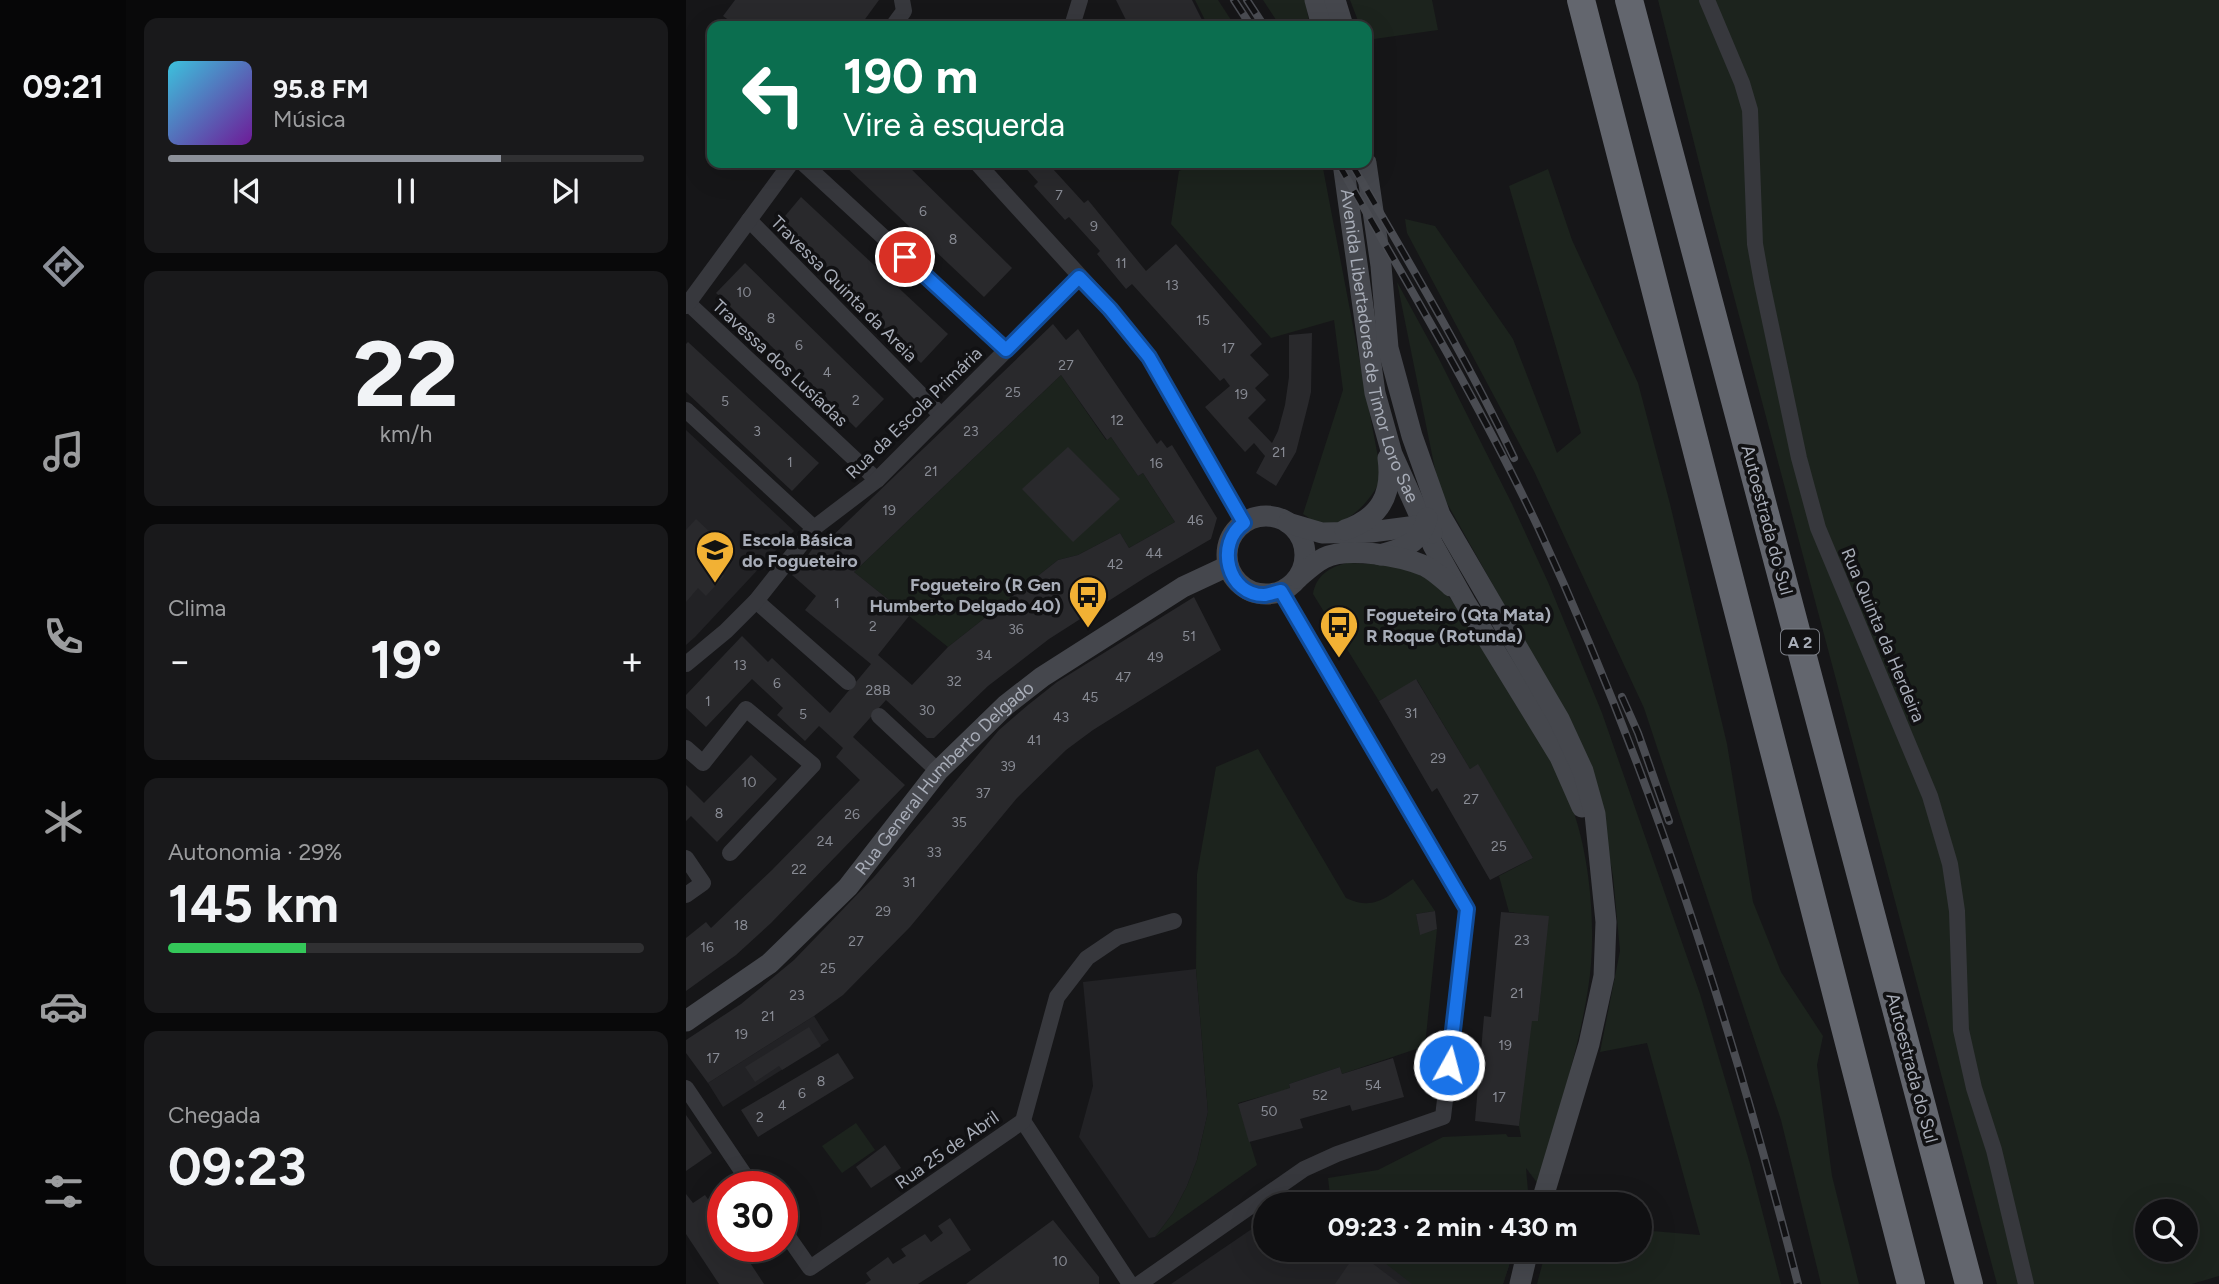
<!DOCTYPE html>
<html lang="pt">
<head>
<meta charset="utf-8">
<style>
  :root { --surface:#101012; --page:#19191b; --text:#f1f3f6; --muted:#9c9d9f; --line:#303032; --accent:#8c9099 }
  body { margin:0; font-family:Figtree,sans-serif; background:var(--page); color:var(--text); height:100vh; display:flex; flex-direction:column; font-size:26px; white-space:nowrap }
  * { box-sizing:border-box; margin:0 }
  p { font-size:23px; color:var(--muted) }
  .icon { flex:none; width:38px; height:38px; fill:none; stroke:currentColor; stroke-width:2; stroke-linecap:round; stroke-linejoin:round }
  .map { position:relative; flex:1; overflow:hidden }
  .details { display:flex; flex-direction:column; gap:18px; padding:18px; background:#09090a; width:560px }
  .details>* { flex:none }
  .hud { position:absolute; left:21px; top:21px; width:665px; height:147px; border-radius:14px; box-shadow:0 7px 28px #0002,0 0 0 2px var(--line); background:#0b6e4f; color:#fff; overflow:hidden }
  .controls { position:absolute; left:1449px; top:1199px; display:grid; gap:14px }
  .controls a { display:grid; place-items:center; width:63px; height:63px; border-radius:50%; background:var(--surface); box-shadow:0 7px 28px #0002,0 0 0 2px var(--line); font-size:35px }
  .speed { position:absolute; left:21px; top:1171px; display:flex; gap:14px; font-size:35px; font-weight:700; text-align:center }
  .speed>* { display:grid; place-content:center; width:91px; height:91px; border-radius:50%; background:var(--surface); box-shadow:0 7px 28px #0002,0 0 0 2px var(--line); line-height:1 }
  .speed .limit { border:10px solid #d22; background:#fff; color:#111 }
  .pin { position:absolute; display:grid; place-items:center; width:60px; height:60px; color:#fff; margin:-30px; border:4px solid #fff; border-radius:50%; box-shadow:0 2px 7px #0007 }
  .me { position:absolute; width:77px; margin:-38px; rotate:7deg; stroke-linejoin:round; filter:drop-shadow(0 0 5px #0008) }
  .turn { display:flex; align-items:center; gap:24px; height:147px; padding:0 21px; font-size:32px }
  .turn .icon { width:91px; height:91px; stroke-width:2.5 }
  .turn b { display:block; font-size:49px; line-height:60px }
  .big { font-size:52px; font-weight:700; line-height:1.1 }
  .details .widget { flex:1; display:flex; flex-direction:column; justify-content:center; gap:10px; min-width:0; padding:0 24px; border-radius:14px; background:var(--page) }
  .details .dial { align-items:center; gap:0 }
  .dial b { font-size:91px; line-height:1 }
  .song { display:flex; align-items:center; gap:21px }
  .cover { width:84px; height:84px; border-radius:10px; background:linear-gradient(135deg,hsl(190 70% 55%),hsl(280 70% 35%)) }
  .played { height:7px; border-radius:4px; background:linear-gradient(90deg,var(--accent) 70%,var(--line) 70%) }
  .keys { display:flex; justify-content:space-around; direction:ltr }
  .heat { display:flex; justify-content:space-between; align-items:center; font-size:38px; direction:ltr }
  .charge { height:10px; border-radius:5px; background:linear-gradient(90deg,#34c759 29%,var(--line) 0) }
  .trip { position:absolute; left:567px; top:1192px; width:399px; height:70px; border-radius:35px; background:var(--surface); box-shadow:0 7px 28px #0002,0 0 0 2px var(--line); font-weight:700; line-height:70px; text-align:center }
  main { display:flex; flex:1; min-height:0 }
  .menu { display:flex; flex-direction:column; width:126px; justify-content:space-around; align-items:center; background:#060607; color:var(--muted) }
  .menu .icon { width:49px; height:49px }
  .menu .current { color:var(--accent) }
  .menu b { font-size:32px; color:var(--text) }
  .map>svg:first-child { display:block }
</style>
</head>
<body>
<main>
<nav class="menu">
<b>09:21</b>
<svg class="icon current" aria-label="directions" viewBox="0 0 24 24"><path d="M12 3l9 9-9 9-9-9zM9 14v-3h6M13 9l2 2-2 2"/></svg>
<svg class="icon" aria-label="music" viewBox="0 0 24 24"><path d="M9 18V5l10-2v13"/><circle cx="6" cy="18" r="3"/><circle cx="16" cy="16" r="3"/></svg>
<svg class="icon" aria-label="phone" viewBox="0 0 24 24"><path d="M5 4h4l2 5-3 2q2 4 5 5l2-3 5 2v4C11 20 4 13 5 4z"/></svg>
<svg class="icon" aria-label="climate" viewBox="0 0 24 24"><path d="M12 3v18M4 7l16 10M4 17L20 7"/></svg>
<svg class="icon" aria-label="car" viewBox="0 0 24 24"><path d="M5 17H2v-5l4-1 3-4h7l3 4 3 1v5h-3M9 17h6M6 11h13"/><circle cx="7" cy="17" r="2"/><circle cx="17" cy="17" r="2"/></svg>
<svg class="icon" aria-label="filters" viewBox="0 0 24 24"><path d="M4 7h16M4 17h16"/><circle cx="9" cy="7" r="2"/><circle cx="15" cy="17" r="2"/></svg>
</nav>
<section class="details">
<div class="widget">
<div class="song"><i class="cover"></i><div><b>95.8 FM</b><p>Música</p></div></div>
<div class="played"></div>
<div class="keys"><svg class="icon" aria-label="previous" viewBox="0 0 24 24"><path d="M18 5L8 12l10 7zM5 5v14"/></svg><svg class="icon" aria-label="pause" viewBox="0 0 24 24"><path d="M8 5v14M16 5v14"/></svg><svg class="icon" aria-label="next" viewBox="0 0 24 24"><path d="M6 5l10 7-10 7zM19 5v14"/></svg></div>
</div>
<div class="widget dial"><b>22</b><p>km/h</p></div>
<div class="widget"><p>Clima</p>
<div class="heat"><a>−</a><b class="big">19°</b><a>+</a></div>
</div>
<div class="widget"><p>Autonomia · 29%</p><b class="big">145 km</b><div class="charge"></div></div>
<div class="widget"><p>Chegada</p><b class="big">09:23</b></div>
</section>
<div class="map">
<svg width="1533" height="1284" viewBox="0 0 1533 1284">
  <rect width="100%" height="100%" fill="#161618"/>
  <g fill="#222225">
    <polygon points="0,430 108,531 9,637 0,645"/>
    <polygon points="510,969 522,1112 511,1160 501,1186 487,1213 469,1237 463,1238 393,1137 407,1086 397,982"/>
    <polygon points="128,1016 143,1040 37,1107 22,1083"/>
    <polygon points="579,1220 579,1250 828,1250 817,1284 485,1284"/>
  </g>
  <g fill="#1c231d" fill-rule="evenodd">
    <polygon points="509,0 532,0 549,26 522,26"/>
    <polygon points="577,0 619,0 624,26 594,26"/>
    <polygon points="664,0 746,0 752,30 681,40 681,26 674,26"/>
    <path d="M972 0H1533V1276L1506 1284H1311L1026 214ZM1461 1211H1500V1250H1461Z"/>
    <path d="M512 163H636L696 478C684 501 661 530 631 523 627 522 621 516 617 514L657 390 648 320 585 338 485 224 493 171Z"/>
    <polygon points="862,169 886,240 952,383 984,504 1041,744 1067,902 1095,972 1137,1036 1131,1065 1146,1176 1173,1284 1135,1284 1095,1120 958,708 848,471 721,233 719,219 749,226 827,339 871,453 895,433 823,186"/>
    <polygon points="711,282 753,359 826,504 862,582 916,713 1014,994 1064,1164 1095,1284 851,1284 860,1250 954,1250 954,1230 1014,1235 961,1043 914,1052 934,951 927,876 912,796 879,713 753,489"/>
    <polygon points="375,375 420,440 425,437 452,476 457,473 489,522 443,548 434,533 392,555 372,560 262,647 168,572"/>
    <path d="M661 563C705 564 734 566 765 599 788 635 810 671 833 707 853 740 875 774 887 810 905 861 911 936 902 989 892 1055 869 1120 852 1184L840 1168 842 1191 839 1204H645L642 1178 692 1170 757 1137 820 1134 822 1137H835L833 1126 845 1021H852L862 917 823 912 813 876 847 858 792 765 784 769 731 680 693 701 627 594C630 575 644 567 661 563Z"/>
    <path d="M572 749 660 898C689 912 703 895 727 879L749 911 730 914 734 934 751 929 739 1046 656 1074 654 1067 603 1084 604 1089 552 1103 571 1165 469 1237 487 1213 501 1186 511 1160 522 1112 510 969 511 874 530 767Z"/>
    <polygon points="170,1123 189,1150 156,1173 136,1146"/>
    <polygon points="682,1250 828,1250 817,1284 726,1284"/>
  </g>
  <g fill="#29292c" fill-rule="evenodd">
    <polygon points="49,0 193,0 174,26 51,26 37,16"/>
    <polygon points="430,0 506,0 519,26 443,26"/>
    <polygon points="156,163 219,163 326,268 298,297"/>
    <polygon points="335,163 369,163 371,165 367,169 398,203 402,200 460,271 490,244 576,344 564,355 583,375 569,388 580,400 562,418 586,443 592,431 599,405 603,377 603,335 626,333 625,392 622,405 610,452 590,486 570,473 579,456 568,443 559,452 519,407 544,386 538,378 534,381 446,284 440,289 411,254 414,251 383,217 379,220 348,186 352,182"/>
    <polygon points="115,197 262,334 235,363 89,228"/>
    <polygon points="59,263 198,399 170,428 30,293"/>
    <path d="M367 324 380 340 392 329 471 444 475 440 481 448 486 445 531 518 525 539 460 577 363 639 302 686 248 738H241L200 700 167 737 219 785 85 923 50 955 0 991V938L20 922 25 928 86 870 174 780 150 757 157 748 133 726 119 741 91 715 97 708 66 679 20 727 0 708V695L56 636 82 662 86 658 144 713 185 664 119 610 130 596 106 575 132 542 136 546ZM375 375 421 440 425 437 452 476 457 473 489 522 443 548 434 533 392 555 372 560 262 647 226 685 192 655 223 616 168 572Z"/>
    <polygon points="2,342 133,463 106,491 0,392 0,344"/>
    <polygon points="382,447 434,499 387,542 336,489"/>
    <polygon points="10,519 41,548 26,564 38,576 20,596 12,588 0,602 0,530"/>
    <polygon points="508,597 535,650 407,730 380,750 331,798 224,927 157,995 128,1016 22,1083 0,1053 0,1040 55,1004 108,960 188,877 313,730 342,705 371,682"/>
    <polygon points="730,679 784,769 792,764 847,858 804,880 751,788 746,792 693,701"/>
    <polygon points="65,755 91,779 31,842 5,816 0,821 0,785 18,803"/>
    <polygon points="749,911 751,929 734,935 730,914"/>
    <polygon points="815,912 863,916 852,1021 846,1021 833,1126 789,1121 798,1016 805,1017"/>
    <polygon points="123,1027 135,1046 96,1070 93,1066 69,1082 59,1067"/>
    <polygon points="152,1053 168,1078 72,1137 55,1110"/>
    <polygon points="707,1058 718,1097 666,1111 664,1105 614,1119 617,1128 563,1142 552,1104 604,1088 603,1084 654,1067 656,1074"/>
    <polygon points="0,1115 26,1153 0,1171"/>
    <polygon points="199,1145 215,1168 185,1188 170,1167"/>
    <polygon points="0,1194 7,1203 19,1195 37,1221 37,1246 53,1246 78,1284 33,1284 0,1234"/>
    <polygon points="264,1218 285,1250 232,1284 179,1284 185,1280 180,1273 202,1257 207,1264 220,1256 215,1249 239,1234 245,1242 257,1233 252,1226"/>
    <polygon points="367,1220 413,1277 413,1284 280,1284"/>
    <polygon points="671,1252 714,1284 649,1284"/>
  </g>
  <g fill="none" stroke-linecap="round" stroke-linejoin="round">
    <g stroke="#37383d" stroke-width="16">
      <polyline points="1021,0 1056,83 1064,110 1069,244 1076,283 1113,458 1132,528 1244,796 1264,864 1271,911 1275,1030 1288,1088 1308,1150 1340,1284"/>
      <polyline points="207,26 218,11 216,0"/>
      <polyline points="386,26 394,0"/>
      <polyline points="117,163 320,350"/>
      <polyline points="291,163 424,309 463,357 558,523"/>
      <polyline points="63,220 255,415"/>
      <polyline points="2,303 191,480"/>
      <polyline points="0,306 105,163"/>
      <polyline points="0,410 128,528"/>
      <polyline points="70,601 162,682"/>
      <polyline points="0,664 40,631 70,601 128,528 191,480 393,277"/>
      <polyline points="193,716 252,771"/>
      <polyline points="0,748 17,763 60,709 127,765 44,853"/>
      <polyline points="0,858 17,883 0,895"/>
      <polyline points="0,1088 66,1186"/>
      <polyline points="337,1121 444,1284"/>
      <polyline points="96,1228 124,1268 337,1121 371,997 401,958 432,937 488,921"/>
      <polyline points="453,1284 618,1169 651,1154 757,1117 781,909 595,591"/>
    </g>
    <g stroke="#45474d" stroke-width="21">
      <polyline points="629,0 636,26"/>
      <polyline points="649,0 657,26"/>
      <path id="s1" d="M657 163 689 393 706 454 747 545 779 602 874 757 896 807"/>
      <polyline points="680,163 695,266 702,348 726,436 754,515 873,719 897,771 909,814 920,922 918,976 903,1044 855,1204"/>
      <circle cx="580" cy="555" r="39"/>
      <polyline points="602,523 636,533 685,532 731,526 746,533"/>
      <path d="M659 530C694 518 707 495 702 458"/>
      <path d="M694 555C717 549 735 543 741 518"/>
      <path d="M612 578C620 571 628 563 638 558 662 546 715 556 739 566 749 571 757 579 765 586"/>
      <path id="s2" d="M0 1021 84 963 162 887 252 771 320 705 356 677 497 587 542 566"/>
      <polyline points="834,1284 842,1250"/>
    </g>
    <g stroke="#63666e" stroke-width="28">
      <polyline points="895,0 1225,1284"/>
      <polyline points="943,0 1283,1284"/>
    </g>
    <g stroke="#4a4c52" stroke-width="8">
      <g id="rail">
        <polyline points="548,0 565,26"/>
        <polyline points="561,0 578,26"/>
        <path d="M652 163C721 283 793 402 852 527 965 770 1046 1025 1112 1284"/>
        <path d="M665 163C721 259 780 357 828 458"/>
        <polyline points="936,697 952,733 983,821"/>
      </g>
    </g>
    <use href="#rail" stroke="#111113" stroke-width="5" stroke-dasharray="16" stroke-linecap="butt"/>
  </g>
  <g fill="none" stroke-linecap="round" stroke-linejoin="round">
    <g stroke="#114b97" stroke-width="18">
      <path id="route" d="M219 257 320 350 393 277 424 309 463 357 558 523C529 543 541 596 579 595 584 594 590 592 595 591L781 909 763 1065"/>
    </g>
    <use href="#route" stroke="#1a73e8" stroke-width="12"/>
  </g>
  <defs>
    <g id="school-pin" transform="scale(2.0125)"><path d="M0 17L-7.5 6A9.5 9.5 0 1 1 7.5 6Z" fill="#f2b134" stroke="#111113"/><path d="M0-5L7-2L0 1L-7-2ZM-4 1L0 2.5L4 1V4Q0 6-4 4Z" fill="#111"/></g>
    <g id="bus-pin" transform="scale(2.0125)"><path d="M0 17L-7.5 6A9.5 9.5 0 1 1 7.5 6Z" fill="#f2b134" stroke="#111113"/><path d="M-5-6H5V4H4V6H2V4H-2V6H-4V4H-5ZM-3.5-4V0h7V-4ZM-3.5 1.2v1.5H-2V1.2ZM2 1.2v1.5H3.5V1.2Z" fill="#111"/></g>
  </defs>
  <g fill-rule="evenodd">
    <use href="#school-pin" x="29" y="550"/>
    <use href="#bus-pin" x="402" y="595"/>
    <use href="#bus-pin" x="653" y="625"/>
  </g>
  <g text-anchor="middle" stroke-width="7" stroke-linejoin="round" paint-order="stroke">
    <g font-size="14" fill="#888b94">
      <text x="373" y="200">7</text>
      <text x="237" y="216">6</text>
      <text x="408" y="231">9</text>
      <text x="267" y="244">8</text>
      <text x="435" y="268">11</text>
      <text x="486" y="290">13</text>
      <text x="58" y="297">10</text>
      <text x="85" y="323">8</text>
      <text x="517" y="325">15</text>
      <text x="113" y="350">6</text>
      <text x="542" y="353">17</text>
      <text x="380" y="370">27</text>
      <text x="141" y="377">4</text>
      <text x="327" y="397">25</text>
      <text x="555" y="399">19</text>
      <text x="170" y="405">2</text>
      <text x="39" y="406">5</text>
      <text x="431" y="425">12</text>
      <text x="71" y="436">3</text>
      <text x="285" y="436">23</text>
      <text x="593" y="457">21</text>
      <text x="104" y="467">1</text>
      <text x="470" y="468">16</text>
      <text x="245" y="476">21</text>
      <text x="203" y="515">19</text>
      <text x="509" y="525">46</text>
      <text x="468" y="558">44</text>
      <text x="429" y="569">42</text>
      <text x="151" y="608">1</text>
      <text x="187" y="631">2</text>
      <text x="330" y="634">36</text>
      <text x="503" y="641">51</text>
      <text x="298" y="660">34</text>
      <text x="469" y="662">49</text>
      <text x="54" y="670">13</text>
      <text x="437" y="682">47</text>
      <text x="268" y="686">32</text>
      <text x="91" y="688">6</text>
      <text x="192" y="695">28B</text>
      <text x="404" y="702">45</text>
      <text x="22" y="706">1</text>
      <text x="241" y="715">30</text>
      <text x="725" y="718">31</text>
      <text x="117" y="719">5</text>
      <text x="375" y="722">43</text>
      <text x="348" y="745">41</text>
      <text x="752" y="763">29</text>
      <text x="322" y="771">39</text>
      <text x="63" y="787">10</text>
      <text x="297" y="798">37</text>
      <text x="785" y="804">27</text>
      <text x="33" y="818">8</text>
      <text x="166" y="819">26</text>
      <text x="273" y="827">35</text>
      <text x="139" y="846">24</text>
      <text x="813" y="851">25</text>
      <text x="248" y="857">33</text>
      <text x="113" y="874">22</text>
      <text x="223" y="887">31</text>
      <text x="197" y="916">29</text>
      <text x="55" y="930">18</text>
      <text x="836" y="945">23</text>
      <text x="170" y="946">27</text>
      <text x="21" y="952">16</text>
      <text x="142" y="973">25</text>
      <text x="831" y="998">21</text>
      <text x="111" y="1000">23</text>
      <text x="82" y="1021">21</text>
      <text x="55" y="1039">19</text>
      <text x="819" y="1050">19</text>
      <text x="27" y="1063">17</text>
      <text x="135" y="1086">8</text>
      <text x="687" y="1090">54</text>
      <text x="116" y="1098">6</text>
      <text x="634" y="1100">52</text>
      <text x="813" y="1102">17</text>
      <text x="96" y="1110">4</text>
      <text x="583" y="1116">50</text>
      <text x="74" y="1122">2</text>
      <text x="374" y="1266">10</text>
    </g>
    <rect fill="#111113" stroke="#7b7e86" stroke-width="2" x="1095" y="629.5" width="38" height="25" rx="5"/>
    <g font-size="16" font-weight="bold" fill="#a8adb8">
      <text x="1114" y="648">A 2</text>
    </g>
    <g font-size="18" fill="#a8adb8" stroke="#111113">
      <text transform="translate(158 289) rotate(45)" y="6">Travessa Quinta da Areia</text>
      <text dy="6" stroke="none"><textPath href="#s1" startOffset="187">Avenida Libertadores de Timor Loro Sae</textPath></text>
      <text transform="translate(94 363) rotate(43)" y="6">Travessa dos Lusíadas</text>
      <text transform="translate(228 413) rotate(-44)" y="6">Rua da Escola Primária</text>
      <text transform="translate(1081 520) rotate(75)" y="6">Autoestrada do Sul</text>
      <text transform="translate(1197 635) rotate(67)" y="6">Rua Quinta da Herdeira</text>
      <text dy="6" stroke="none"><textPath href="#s2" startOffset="357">Rua General Humberto Delgado</textPath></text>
      <text transform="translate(1226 1068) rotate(75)" y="6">Autoestrada do Sul</text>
      <text transform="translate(261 1150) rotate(-35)" y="6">Rua 25 de Abril</text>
    </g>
    <g font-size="18" font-weight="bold" fill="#a8adb8" stroke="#111113" text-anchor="start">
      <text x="56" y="546">Escola Básica<tspan x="56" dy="21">do Fogueteiro</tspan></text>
      <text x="375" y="591" text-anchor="end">Fogueteiro (R Gen<tspan x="375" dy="21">Humberto Delgado 40)</tspan></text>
      <text x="680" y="621">Fogueteiro (Qta Mata)<tspan x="680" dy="21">R Roque (Rotunda)</tspan></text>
    </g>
  </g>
</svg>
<div class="controls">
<a><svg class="icon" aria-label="search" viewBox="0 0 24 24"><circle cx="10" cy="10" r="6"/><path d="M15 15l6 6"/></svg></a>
</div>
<div class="speed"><div class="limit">30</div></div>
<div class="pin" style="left:219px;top:257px;background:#d93025"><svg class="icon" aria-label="arrive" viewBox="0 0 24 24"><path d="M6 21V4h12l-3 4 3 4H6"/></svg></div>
<svg class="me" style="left:763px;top:1065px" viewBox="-20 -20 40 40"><circle r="17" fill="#1a73e8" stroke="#fff" stroke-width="3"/><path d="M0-11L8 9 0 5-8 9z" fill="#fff"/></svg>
<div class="trip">09:23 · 2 min · 430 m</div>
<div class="hud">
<div class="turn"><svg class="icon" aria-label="left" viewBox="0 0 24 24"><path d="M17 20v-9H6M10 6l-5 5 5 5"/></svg><div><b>190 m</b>Vire à esquerda</div></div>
</div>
</div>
</main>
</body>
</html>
